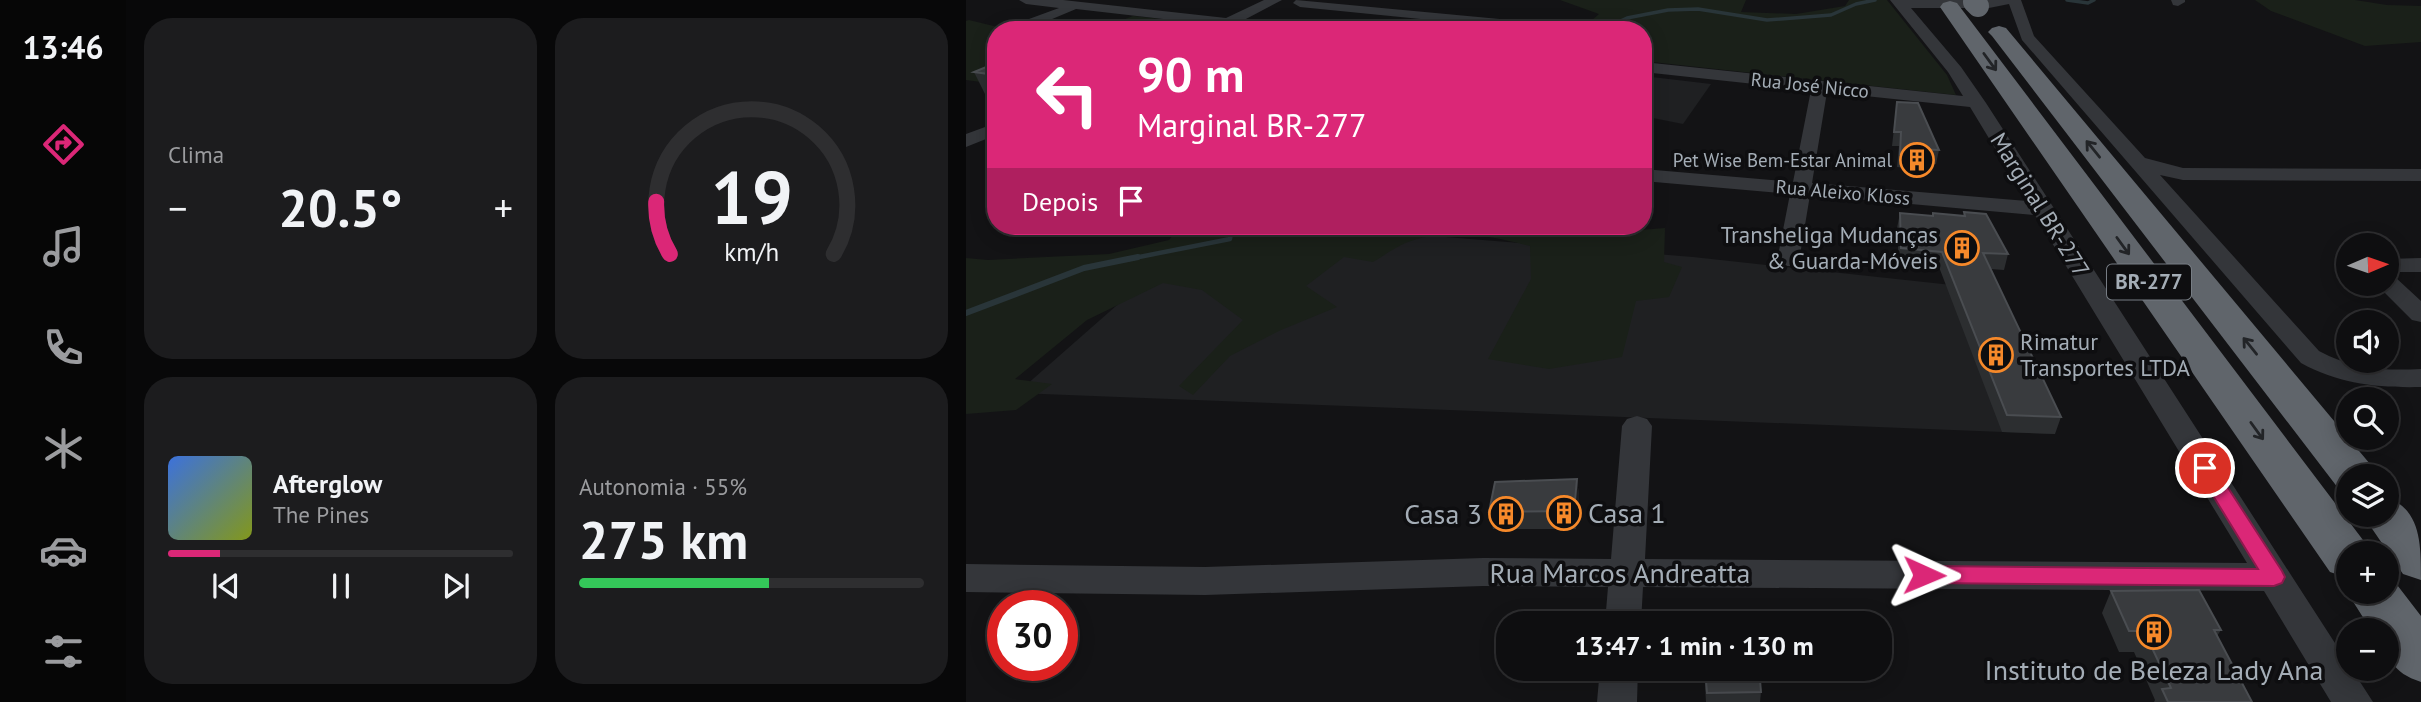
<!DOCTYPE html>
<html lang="pt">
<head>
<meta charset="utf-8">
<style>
  :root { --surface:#0e0e10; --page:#1c1c1e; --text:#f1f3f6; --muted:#9b9c9f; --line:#2e2e30; --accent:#db2777 }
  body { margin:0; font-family:"PT Sans",sans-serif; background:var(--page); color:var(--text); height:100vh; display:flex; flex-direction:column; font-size:26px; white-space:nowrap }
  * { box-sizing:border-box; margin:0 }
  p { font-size:23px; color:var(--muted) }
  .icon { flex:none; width:38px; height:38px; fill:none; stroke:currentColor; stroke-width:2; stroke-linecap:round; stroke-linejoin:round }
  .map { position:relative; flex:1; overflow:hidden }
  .sheet { display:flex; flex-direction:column; gap:18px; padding:18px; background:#080809; width:840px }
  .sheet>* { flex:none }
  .hud { position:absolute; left:21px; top:21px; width:665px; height:214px; border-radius:28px; box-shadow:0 4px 18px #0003,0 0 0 2px var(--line); background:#db2777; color:#fff; overflow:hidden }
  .needle { width:46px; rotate:88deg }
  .tools { position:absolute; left:1370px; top:233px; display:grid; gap:14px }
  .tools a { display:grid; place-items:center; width:63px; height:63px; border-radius:50%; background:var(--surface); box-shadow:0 4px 18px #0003,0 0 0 2px var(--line); font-size:35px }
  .speed { position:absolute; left:21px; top:590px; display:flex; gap:14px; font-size:35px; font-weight:700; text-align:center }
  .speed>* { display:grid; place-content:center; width:91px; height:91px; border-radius:50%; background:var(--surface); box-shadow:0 4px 18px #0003,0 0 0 2px var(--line); line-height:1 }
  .speed .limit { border:10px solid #d22; background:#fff; color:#111 }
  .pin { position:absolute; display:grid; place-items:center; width:60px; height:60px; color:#fff; margin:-30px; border:4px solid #fff; border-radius:50%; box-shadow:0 2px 7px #0007 }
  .me { position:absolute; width:77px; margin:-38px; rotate:91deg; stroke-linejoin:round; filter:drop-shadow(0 0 5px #0008) }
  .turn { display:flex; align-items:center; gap:24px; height:147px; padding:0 35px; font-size:32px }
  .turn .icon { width:91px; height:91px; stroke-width:2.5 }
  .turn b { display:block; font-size:49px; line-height:60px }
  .then { display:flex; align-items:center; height:66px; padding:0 35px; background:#0003; gap:14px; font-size:26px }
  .big { font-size:52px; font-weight:800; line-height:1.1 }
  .sheet .card { flex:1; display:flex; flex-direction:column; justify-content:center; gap:10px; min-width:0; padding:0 24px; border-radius:28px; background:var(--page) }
  .sheet .dial { align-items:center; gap:0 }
  .dial svg { height:182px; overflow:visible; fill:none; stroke:var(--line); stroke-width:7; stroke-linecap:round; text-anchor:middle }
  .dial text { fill:var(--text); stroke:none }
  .song { display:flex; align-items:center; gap:21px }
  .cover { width:84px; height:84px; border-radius:10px; background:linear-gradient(135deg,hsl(220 70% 55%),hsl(70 70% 35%)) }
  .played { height:7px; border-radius:4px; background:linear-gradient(90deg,var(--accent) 15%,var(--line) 15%) }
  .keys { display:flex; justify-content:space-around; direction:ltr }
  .heat { display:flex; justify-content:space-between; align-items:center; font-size:38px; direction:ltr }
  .charge { height:10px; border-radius:5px; background:linear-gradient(90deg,#34c759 55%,var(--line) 0) }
  .sheet .tiles { flex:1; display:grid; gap:18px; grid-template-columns:repeat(2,1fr) }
  .trip { position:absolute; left:530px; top:611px; width:396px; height:70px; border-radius:28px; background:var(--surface); box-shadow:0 4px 18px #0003,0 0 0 2px var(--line); font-weight:800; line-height:70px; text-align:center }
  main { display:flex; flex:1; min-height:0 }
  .menu { display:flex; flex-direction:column; width:126px; justify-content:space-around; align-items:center; background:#060606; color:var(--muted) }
  .menu .icon { width:49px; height:49px }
  .menu .selected { color:var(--accent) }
  .menu b { font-size:32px; color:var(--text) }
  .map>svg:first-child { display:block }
</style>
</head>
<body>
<main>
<nav class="menu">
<b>13:46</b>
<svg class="icon selected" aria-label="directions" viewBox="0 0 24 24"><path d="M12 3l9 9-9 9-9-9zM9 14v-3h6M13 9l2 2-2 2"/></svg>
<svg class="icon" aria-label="music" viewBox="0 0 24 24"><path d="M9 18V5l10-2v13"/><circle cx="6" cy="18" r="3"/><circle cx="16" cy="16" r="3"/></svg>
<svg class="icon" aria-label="phone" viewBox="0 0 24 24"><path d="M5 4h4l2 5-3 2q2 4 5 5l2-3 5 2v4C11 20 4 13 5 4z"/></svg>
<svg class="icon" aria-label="climate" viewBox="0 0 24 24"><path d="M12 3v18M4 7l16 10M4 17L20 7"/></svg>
<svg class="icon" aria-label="car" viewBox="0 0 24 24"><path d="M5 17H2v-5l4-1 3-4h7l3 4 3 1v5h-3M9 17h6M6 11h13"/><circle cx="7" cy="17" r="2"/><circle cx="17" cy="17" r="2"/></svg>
<svg class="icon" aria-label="filters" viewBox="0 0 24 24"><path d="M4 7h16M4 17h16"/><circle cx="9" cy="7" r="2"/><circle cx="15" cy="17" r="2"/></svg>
</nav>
<section class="sheet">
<div class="tiles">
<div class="card"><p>Clima</p>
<div class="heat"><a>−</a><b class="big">20.5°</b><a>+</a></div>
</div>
<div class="card dial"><svg viewBox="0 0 100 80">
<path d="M14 69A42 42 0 1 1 86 69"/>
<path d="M14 69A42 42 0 0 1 8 46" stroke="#db2777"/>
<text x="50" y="56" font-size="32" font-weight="700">19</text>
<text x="50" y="72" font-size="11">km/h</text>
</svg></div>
<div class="card">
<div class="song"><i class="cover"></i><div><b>Afterglow</b><p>The Pines</p></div></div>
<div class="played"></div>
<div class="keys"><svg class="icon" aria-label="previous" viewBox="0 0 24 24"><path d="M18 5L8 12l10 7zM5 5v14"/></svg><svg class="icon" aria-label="pause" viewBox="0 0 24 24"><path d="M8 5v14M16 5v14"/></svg><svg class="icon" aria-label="next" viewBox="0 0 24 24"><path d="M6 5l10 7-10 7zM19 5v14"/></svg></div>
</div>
<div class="card"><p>Autonomia · 55%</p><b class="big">275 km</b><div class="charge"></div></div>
</div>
</section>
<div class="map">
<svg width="1455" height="702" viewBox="0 0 1455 702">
  <rect width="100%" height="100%" fill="#131315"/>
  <g fill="#1f2022">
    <polygon points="677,76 745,84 717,124 677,116"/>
    <polygon points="241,226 344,226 727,257 1023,289 1089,434 51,393"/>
  </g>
  <g fill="#1a2019">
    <polygon points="594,0 780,0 775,12 830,14 879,6 883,0 921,0 981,75 990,95 677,61 677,30 584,30 617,28 633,14"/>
    <polygon points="1289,0 1389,0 1421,5 1455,6 1455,42 1399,46 1305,11"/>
    <polygon points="167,16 214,21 199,30 131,30"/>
    <polygon points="3,20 44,30 30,30 30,84 0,80 0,21"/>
    <path d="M214 226H555L600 236 699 228 698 262 716 267 703 297 670 301 656 357 583 369 522 359 565 279 564 246C523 236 486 227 445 241 432 245 419 255 407 262L378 257 340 286 371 307 315 330 264 356 227 395 213 386 277 320 236 290 197 283 121 320 49 379 86 384 50 410 0 414V258L22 260 143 254 203 240Z"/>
  </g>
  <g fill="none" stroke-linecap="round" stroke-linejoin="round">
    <g stroke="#293539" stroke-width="3.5">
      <polyline points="1101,0 1122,3 1128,0"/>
      <polyline points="635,30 661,18 702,10 732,9 801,20 865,15 890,4 909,0"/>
    </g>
    <polyline stroke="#293539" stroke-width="4.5" points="163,259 264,239 266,226"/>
    <polyline stroke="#293539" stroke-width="6" points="0,313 118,268 172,257"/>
    <g fill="#34363a" fill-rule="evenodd">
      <polygon points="53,0 97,0 260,18 298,0 316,0 278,20 334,26 341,30 293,30 110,9 60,30 49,30 49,24 93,8 60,4"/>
      <polygon points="330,0 555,21 562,25 555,29 334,7 327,3"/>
      <path d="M924 0H1055L1068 36 1179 158 1217 168 1455 169V181L1217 180 1194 175 1353 351C1386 369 1418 371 1455 369V387C1412 388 1373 384 1335 363L1056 40 1043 4 1023 8H945L995 67 1020 103 1407 702H1365L1298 591 677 587 675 623H639L642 587 517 586 239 595 0 592V564L239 567 517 558 645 559 656 426 661 419 671 416 681 419 686 426 679 559 1281 563 1069 215 844 195 833 261 830 266H814L811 261 824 194 677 181V169L827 182 845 90 677 72V62L997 96 982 72ZM861 92 1004 107 1061 201 846 183Z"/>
      <polygon points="1205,0 1219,0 1219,2 1212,6 1207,5"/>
      <polygon points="30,123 30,135 0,147 0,134"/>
      <polygon points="1455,258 1455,272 1431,272 1421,275 1429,277 1455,301 1455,322 1446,320 1410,284 1421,284 1421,259"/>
      <polygon points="634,668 672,668 671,702 631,702"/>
    </g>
    <g fill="#60656b" fill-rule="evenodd">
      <polygon points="984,1 991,3 1400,544 1404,553 1382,553 1382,578 1364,572 974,7 977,3"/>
      <polygon points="1033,26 1040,28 1404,464 1411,476 1382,476 1382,491 1372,488 1026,36 1022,32 1026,28"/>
      <path d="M1421 497C1455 510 1455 544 1455 580L1437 574 1396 514H1421Z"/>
      <path d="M1421 576 1425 577 1455 616V682C1426 672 1421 660 1421 630H1405L1381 592 1382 589 1421 592Z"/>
    </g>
    <polyline stroke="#60656b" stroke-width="22" points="1008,2 1012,6"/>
  </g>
  <g fill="#2c2e30">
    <polygon points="30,63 30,105 24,104 8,72"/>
    <polygon points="931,102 973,150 970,164 950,163 949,169 931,167 933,146 926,146"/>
    <polygon points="998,212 1042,254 1038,270 1024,269 1095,417 1089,434 1036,432 973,267 933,264 931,228 934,213 966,216 998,216"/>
    <polygon points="611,479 613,496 610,529 527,529 523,512"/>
    <polygon points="1145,591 1255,630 1251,636 1286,702 1188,702 1189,700 1168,652 1153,652 1136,613"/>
    <polygon points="738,668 793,668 795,692 794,702 740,702"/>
  </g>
  <polygon fill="#1d1d1f" points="611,479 613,496 610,529 608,511"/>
  <g fill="#393b3e" stroke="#4a4d51" stroke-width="2">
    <polygon points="30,63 30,75 8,72"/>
    <polygon points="931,102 952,103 973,150 952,149 952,155 934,154 935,132 928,132"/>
    <polygon points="998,212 1020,214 1042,254 1017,253 1095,417 1041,415 976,252 935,248 934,213 967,216 967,213 999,216"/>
    <polygon points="611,479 608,511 523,512 529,482"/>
    <polygon points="1233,590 1255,630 1248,630 1286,702 1202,702 1196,689 1205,688 1178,631 1163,631 1145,591"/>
    <polygon points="739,668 793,668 795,692 741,693"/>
  </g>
  <defs><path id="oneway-shaft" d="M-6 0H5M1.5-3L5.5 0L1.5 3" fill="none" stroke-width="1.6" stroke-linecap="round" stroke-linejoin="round" transform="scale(1.75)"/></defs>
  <g stroke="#222427">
    <use href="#oneway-shaft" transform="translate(1024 62) rotate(54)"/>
    <use href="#oneway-shaft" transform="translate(1127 149) rotate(-129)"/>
    <use href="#oneway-shaft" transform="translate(1157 246) rotate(54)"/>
    <use href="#oneway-shaft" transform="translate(1284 346) rotate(-129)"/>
    <use href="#oneway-shaft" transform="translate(1291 431) rotate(54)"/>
  </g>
  <polygon fill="#db2777" stroke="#8e194d" stroke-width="2" points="1239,461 1246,463 1316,571 1319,577 1316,583 1308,586 958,583 951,581 947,575 951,569 958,566 1292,569 1230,468 1233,463"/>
  <defs>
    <g id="building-ring" transform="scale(1.75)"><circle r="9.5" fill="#0e0e10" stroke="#f6892a" stroke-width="1.5"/><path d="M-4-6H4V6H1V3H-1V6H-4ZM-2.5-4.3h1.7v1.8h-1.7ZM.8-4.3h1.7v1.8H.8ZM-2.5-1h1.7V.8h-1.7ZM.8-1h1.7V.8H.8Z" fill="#f6892a"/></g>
  </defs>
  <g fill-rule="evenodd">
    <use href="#building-ring" x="951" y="160"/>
    <use href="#building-ring" x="996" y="248"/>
    <use href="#building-ring" x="1030" y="355"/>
    <use href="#building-ring" x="598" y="513"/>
    <use href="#building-ring" x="540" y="514"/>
    <use href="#building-ring" x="1188" y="632"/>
  </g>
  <g text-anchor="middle" stroke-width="7" stroke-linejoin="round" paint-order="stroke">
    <g font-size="19" fill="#a4adb6" stroke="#0e0e10">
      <text transform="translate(844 85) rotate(6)" y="7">Rua José Nicco</text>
      <text transform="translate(877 192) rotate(5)" y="7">Rua Aleixo Kloss</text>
    </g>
    <g font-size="19" fill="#a4adb6" stroke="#0e0e10" text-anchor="end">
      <text x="926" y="167">Pet Wise Bem-Estar Animal</text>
    </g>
    <rect fill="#0e0e10" stroke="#777d84" stroke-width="2" x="1141" y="264.5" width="84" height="35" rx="5"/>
    <g font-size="21" font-weight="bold" fill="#a4adb6">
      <text x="1183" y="289">BR-277</text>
    </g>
    <g font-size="23" fill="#a4adb6" stroke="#0e0e10">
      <text transform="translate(1074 205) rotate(58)" y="8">Marginal BR-277</text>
    </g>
    <g font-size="23" fill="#a4adb6" stroke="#0e0e10" text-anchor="end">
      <text x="972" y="243">Transheliga Mudanças<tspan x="972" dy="26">&amp; Guarda-Móveis</tspan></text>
      <text x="1054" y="350" text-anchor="start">Rimatur<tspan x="1054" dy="26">Transportes LTDA</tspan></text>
    </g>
    <g font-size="28" fill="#a4adb6" stroke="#0e0e10" text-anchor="start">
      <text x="622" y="523">Casa 1</text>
      <text x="516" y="524" text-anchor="end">Casa 3</text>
      <text x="1188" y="680" text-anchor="middle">Instituto de Beleza Lady Ana</text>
    </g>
    <g font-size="28" fill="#a4adb6" stroke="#0e0e10">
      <text x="654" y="583">Rua Marcos Andreatta</text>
    </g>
  </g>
</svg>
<div class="tools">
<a><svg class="needle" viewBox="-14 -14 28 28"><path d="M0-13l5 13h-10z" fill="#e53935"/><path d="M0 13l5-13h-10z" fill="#9b9c9f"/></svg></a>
<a><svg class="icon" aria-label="sound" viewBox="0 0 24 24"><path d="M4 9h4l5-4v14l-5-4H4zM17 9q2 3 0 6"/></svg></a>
<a><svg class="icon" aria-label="search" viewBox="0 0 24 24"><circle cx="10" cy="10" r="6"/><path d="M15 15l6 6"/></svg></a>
<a><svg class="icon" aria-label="layers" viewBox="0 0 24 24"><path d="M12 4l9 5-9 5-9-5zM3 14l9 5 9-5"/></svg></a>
<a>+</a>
<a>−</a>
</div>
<div class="speed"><div class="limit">30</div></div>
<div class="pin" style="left:1239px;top:468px;background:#d93025"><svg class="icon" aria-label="arrive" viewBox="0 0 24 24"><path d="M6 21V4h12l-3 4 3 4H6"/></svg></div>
<svg class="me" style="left:958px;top:575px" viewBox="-20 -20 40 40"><path d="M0-17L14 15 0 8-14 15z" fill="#db2777" stroke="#fff" stroke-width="4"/></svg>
<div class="trip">13:47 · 1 min · 130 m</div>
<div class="hud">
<div class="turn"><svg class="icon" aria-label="left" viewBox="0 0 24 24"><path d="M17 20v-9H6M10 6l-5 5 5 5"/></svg><div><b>90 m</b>Marginal BR-277</div></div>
<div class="then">Depois<svg class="icon" aria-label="arrive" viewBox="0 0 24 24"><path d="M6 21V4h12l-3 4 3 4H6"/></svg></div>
</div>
</div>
</main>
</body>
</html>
